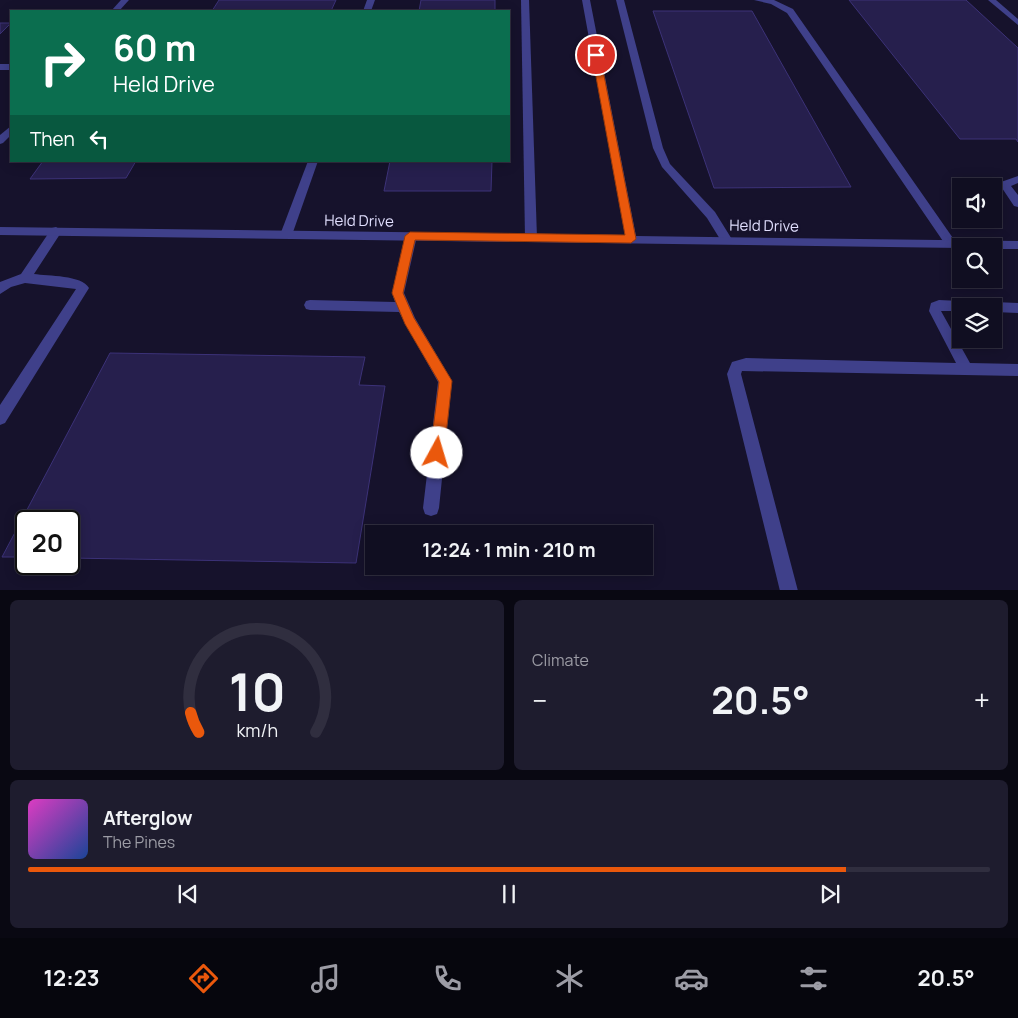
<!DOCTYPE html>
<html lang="en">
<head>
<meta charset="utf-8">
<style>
  :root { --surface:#100e21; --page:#1e1c2e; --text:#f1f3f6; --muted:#9c9ca5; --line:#302e3f; --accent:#ea580c }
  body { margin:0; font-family:Manrope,sans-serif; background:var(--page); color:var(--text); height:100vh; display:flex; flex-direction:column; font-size:19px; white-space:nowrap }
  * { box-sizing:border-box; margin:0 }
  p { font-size:16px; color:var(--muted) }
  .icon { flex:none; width:28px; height:28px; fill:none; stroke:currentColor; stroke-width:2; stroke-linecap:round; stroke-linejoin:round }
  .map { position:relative; height:590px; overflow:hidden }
  .drawer { display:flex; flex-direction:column; gap:10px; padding:10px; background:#090812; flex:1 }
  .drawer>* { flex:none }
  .guide { position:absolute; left:10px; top:10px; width:500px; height:152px; border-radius:0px; box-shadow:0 2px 12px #0003,0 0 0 1px var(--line); background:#0b6e4f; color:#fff; overflow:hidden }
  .fabs { position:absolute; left:952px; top:178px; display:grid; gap:10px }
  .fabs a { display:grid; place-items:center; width:50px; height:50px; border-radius:0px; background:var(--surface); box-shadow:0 2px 12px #0003,0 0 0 1px var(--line); font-size:25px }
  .speed { position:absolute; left:15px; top:510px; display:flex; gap:10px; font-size:25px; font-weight:700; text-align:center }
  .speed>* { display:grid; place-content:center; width:65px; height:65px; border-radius:50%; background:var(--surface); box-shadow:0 2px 12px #0003,0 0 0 1px var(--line); line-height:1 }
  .speed .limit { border:2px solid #111; border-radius:8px; background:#fff; color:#111 }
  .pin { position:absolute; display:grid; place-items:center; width:42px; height:42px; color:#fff; margin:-21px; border:2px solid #fff; border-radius:50%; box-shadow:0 1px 5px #0007 }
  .me { position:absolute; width:55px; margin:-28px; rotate:6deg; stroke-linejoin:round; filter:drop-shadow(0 0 4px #0008) }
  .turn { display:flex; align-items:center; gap:18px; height:105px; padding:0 20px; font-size:22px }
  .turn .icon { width:65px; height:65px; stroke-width:2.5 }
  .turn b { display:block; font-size:35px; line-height:42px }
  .then { display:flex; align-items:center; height:48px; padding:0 20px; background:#0003; gap:10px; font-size:19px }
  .big { font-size:38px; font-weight:700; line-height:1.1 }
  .drawer .tile { flex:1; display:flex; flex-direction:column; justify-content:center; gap:8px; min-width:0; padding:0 18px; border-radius:8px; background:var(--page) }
  .drawer .dial { align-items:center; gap:0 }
  .dial svg { height:130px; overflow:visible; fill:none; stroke:var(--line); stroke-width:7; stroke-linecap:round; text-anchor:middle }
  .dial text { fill:var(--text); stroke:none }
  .song { display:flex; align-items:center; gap:15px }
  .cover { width:60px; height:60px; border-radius:8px; background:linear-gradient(135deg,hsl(310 70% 55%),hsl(220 70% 35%)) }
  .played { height:5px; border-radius:2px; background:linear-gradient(90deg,var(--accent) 85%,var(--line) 85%) }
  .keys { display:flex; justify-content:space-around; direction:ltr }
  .heat { display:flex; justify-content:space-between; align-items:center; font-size:28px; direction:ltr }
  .drawer .tiles { flex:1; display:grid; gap:10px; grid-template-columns:1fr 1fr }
  .tile:last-child { grid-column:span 2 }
  .trip { position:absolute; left:365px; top:525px; width:288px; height:50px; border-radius:0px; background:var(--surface); box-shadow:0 2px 12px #0003,0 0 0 1px var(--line); font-weight:700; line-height:50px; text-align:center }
  .tab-bar { display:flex; height:80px; justify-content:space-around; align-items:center; background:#06060d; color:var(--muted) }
  .tab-bar .icon { width:35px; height:35px }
  .tab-bar .active { color:var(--accent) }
  .tab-bar b { font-size:22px; color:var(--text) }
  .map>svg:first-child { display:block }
</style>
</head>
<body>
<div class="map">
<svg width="1018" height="591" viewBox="0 0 1018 591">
  <rect width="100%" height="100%" fill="#16122c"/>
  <g fill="#261f4d" stroke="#3c3278">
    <polygon points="219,0 336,0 331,11 212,11"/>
    <polygon points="421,0 495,0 495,11 419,11"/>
    <polygon points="849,0 966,0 1018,48 1018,142 1016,139 960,139"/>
    <polygon points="653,11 752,11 851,187 714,188"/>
    <polygon points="0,23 11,23 0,34"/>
    <polygon points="43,161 136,161 126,178 30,179"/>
    <polygon points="390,161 492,161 491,191 384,191"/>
    <polygon points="110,353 365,357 359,385 385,386 356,563 69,558 69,521 26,521 26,557 2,557"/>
  </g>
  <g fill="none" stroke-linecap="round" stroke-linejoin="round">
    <g fill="#3f408a" fill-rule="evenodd">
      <polygon points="367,0 375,0 371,11 363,11"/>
      <polygon points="521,0 529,0 537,238 531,242 525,238"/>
      <polygon points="616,0 624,0 663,148 670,164 715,212 733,241 731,244 723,244 707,218 662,167 653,148"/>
      <polygon points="754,0 774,0 793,9 955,241 957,244 955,247 947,247 787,13 771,4"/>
      <polygon points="988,0 996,0 1018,19 1018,25"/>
      <rect x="0" y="64" width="11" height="6"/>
      <polygon points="308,161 318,161 292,235 290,238 282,238 280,235"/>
      <polygon points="1018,176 1018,183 1011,186 1018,195 1018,207 1014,206 1000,185 1001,182"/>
      <path d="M56 227 62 231 34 274C48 276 82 275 89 288L5 423 0 425V405L76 289 25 283 11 287 0 294V282L21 274 52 228Z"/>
      <polygon points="411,232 417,236 404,293 415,318 452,381 439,508 437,514 431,516 425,514 423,508 438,382 399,312 310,310 306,309 304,305 306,301 310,300 395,302 392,293 405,236"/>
      <polygon points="939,300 981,302 983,306 961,306 961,311 941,311 970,363 1018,364 1018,376 742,371 741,374 798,591 780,591 727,374 732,362 746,358 956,363 929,311 931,303"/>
      <polygon points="994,302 1018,303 1018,313 994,312 994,306 988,306"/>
    </g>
    <g fill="#3f408a" fill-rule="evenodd">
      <polygon points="121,0 129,0 119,11 111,11"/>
      <polygon points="582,0 590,0 636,236 1018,241 1018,249 994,249 994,246 961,246 961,248 0,235 0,227 625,235"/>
      <polygon points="11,126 11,135 3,143 0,144 0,135"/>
    </g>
  </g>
  <polygon fill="#ea580c" stroke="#983908" points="596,53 600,55 636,239 631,243 415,240 403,293 414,318 452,381 444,453 442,458 437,460 432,458 430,453 439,382 405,324 392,293 405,236 410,232 625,235 592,55"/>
  <g text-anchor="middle" stroke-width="5" stroke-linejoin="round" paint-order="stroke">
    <g font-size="15" fill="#e1dffe" stroke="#16122c">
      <text transform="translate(359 221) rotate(1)" y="5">Held Drive</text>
      <text transform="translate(764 226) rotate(1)" y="5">Held Drive</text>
    </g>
  </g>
</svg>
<div class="fabs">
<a><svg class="icon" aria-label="sound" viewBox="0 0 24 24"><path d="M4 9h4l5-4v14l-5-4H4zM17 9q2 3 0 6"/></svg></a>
<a><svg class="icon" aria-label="search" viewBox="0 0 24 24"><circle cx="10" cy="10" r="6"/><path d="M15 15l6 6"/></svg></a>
<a><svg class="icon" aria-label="layers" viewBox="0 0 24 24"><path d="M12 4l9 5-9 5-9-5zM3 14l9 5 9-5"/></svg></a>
</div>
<div class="speed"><div class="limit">20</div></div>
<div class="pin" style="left:596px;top:55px;background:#d93025"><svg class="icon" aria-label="arrive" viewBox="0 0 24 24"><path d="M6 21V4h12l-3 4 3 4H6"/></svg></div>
<svg class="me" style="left:437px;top:453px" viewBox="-20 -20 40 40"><circle r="19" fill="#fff"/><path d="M0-13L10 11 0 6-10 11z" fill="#ea580c"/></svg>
<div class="trip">12:24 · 1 min · 210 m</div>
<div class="guide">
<div class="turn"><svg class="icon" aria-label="right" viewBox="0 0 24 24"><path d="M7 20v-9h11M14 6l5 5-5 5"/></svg><div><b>60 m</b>Held Drive</div></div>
<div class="then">Then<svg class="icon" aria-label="left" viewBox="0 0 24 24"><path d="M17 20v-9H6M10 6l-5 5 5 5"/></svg></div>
</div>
</div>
<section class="drawer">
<div class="tiles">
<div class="tile dial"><svg viewBox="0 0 100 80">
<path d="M14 69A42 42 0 1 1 86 69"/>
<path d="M14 69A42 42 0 0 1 9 57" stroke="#ea580c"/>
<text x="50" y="56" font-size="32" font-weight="700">10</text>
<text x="50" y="72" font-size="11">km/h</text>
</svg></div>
<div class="tile"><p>Climate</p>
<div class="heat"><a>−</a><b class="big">20.5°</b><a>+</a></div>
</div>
<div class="tile">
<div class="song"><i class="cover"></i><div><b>Afterglow</b><p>The Pines</p></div></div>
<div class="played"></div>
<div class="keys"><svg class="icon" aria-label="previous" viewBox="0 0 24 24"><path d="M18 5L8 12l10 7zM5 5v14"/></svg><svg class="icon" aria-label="pause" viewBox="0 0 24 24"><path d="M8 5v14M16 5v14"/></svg><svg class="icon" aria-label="next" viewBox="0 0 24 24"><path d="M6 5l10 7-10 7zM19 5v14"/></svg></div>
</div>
</div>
</section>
<nav class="tab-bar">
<b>12:23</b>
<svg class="icon active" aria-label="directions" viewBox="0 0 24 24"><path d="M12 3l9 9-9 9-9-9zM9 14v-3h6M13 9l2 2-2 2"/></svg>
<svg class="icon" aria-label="music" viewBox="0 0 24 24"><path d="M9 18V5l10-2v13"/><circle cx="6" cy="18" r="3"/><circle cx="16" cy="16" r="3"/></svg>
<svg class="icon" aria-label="phone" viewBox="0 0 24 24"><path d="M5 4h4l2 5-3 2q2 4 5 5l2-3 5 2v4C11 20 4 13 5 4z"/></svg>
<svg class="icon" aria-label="climate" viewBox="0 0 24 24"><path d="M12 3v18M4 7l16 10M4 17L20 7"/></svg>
<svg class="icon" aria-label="car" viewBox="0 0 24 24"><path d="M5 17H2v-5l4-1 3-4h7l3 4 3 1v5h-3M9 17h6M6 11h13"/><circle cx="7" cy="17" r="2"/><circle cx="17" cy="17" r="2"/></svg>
<svg class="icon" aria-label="filters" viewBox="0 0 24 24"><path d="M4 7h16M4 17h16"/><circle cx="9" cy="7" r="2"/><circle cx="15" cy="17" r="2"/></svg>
<b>20.5°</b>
</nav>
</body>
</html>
